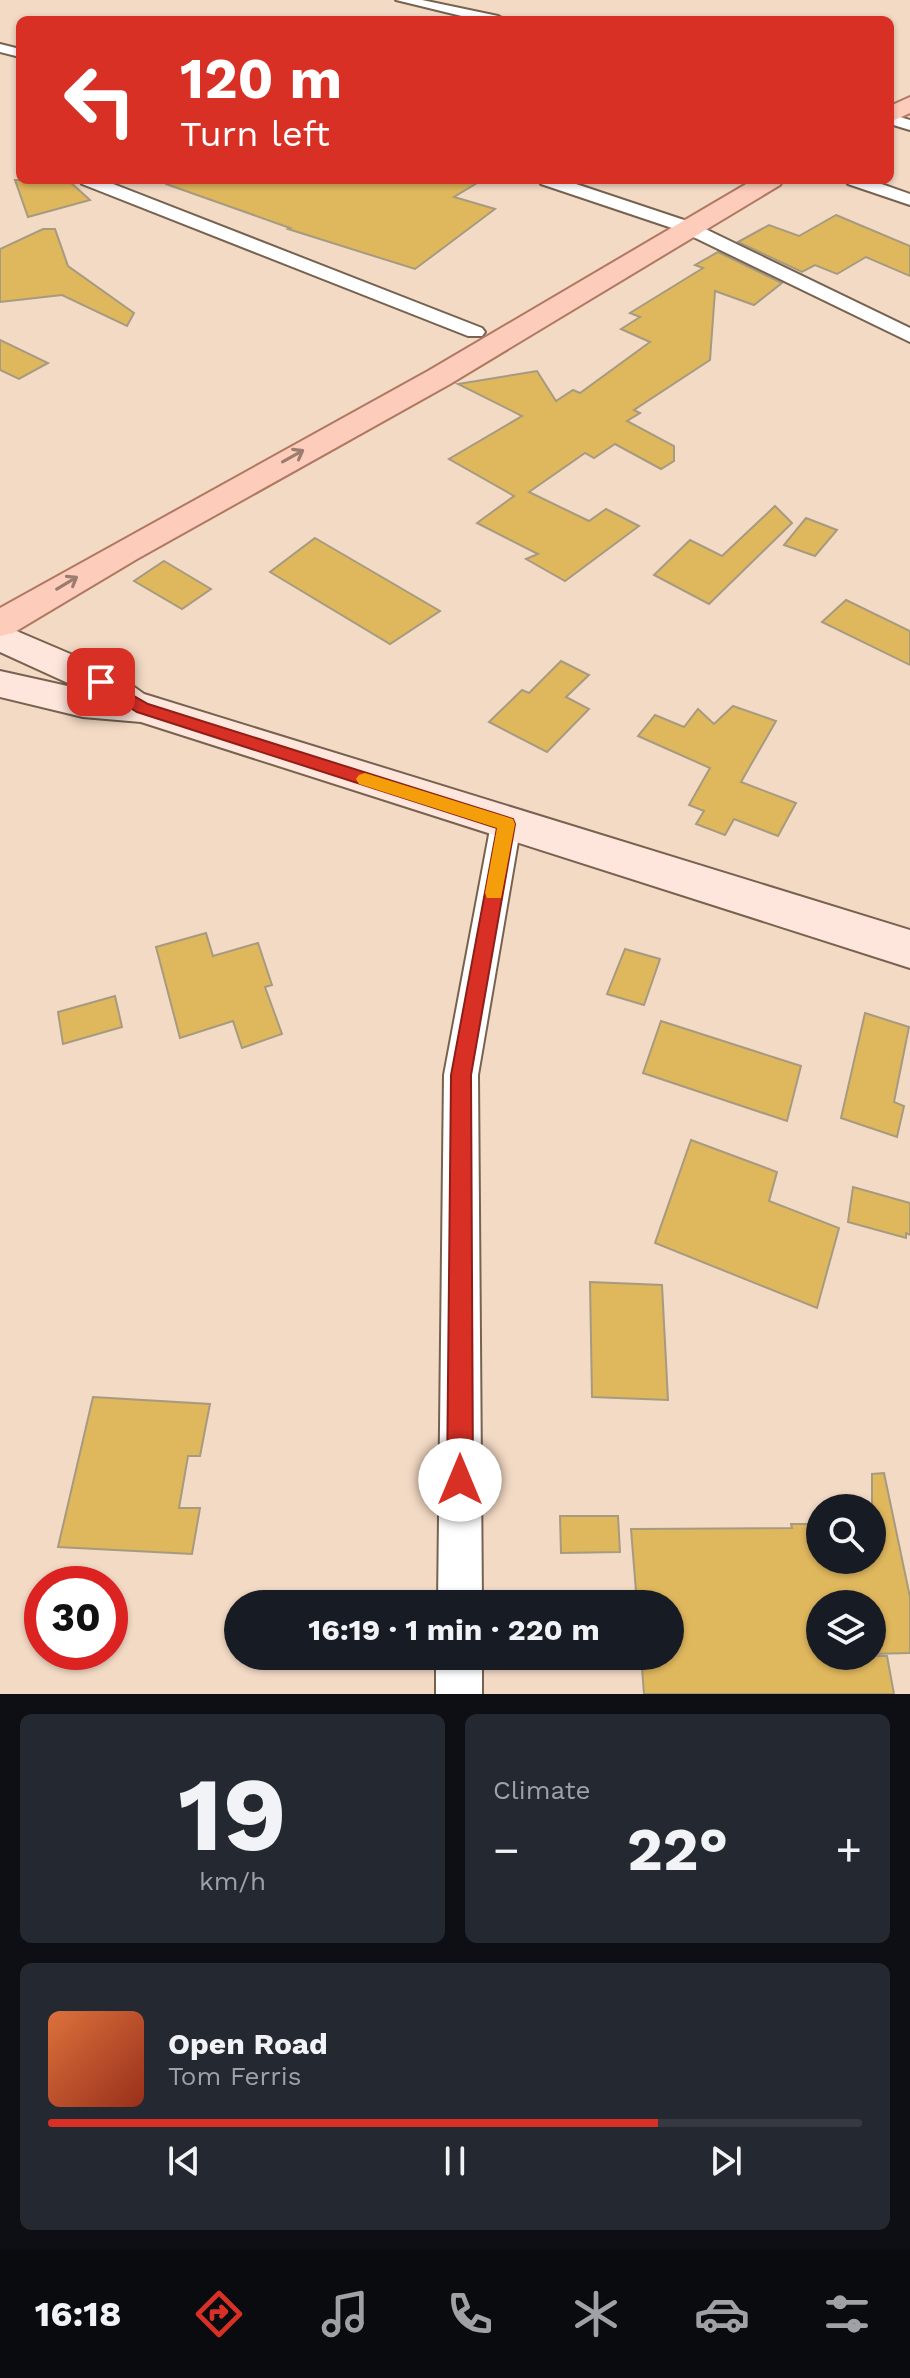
<!DOCTYPE html>
<html lang="en">
<head>
<meta charset="utf-8">
<style>
  :root { --surface:#171b24; --page:#242831; --text:#f1f3f6; --muted:#9ea1a6; --line:#363941; --accent:#d93025 }
  body { margin:0; font-family:"Work Sans",sans-serif; background:var(--page); color:var(--text); height:100vh; display:flex; flex-direction:column; font-size:30px; white-space:nowrap }
  * { box-sizing:border-box; margin:0 }
  p { font-size:26px; color:var(--muted) }
  .icon { flex:none; width:44px; height:44px; fill:none; stroke:currentColor; stroke-width:2; stroke-linecap:round; stroke-linejoin:round }
  .map { position:relative; height:1694px; overflow:hidden }
  .details { display:flex; flex-direction:column; gap:20px; padding:20px; background:#0d0f14; flex:1 }
  .details>* { flex:none }
  .banner { position:absolute; left:16px; top:16px; width:878px; height:168px; border-radius:12px; box-shadow:0 2px 6px #0004; background:#d93025; color:#fff; overflow:hidden }
  .buttons { position:absolute; left:806px; top:1494px; display:grid; gap:16px }
  .buttons a { display:grid; place-items:center; width:80px; height:80px; border-radius:50%; background:var(--surface); box-shadow:0 2px 6px #0004; font-size:40px }
  .speed { position:absolute; left:24px; top:1566px; display:flex; gap:16px; font-size:40px; font-weight:700; text-align:center }
  .speed>* { display:grid; place-content:center; width:104px; height:104px; border-radius:50%; background:var(--surface); box-shadow:0 2px 6px #0004; line-height:1 }
  .speed .limit { border:12px solid #d22; background:#fff; color:#111 }
  .pin { position:absolute; display:grid; place-items:center; width:68px; height:68px; color:#fff; margin:-34px; border-radius:16px; box-shadow:0 4px 12px #0006 }
  .me { position:absolute; width:88px; margin:-44px; rotate:0deg; stroke-linejoin:round; filter:drop-shadow(0 0 6px #0008) }
  .turn { display:flex; align-items:center; gap:28px; height:168px; padding:0 32px; font-size:36px }
  .turn .icon { width:104px; height:104px; stroke-width:2.5 }
  .turn b { display:block; font-size:56px; line-height:68px }
  .big { font-size:60px; font-weight:700; line-height:1.1 }
  .details .card { flex:1; display:flex; flex-direction:column; justify-content:center; gap:12px; min-width:0; padding:0 28px; border-radius:12px; background:var(--page) }
  .details .dial { align-items:center; gap:0 }
  .dial b { font-size:104px; line-height:1 }
  .song { display:flex; align-items:center; gap:24px }
  .cover { width:96px; height:96px; border-radius:12px; background:linear-gradient(135deg,hsl(20 70% 55%),hsl(10 70% 35%)) }
  .played { height:8px; border-radius:4px; background:linear-gradient(90deg,var(--accent) 75%,var(--line) 75%) }
  .keys { display:flex; justify-content:space-around; direction:ltr }
  .heat { display:flex; justify-content:space-between; align-items:center; font-size:44px; direction:ltr }
  .details .tiles { flex:1; display:grid; gap:20px; grid-template-columns:1fr 1fr }
  .card:last-child { grid-column:span 2 }
  .trip { position:absolute; left:224px; top:1590px; width:460px; height:80px; border-radius:40px; background:var(--surface); box-shadow:0 2px 6px #0004; font-weight:700; line-height:80px; text-align:center }
  .tab-bar { display:flex; height:128px; justify-content:space-around; align-items:center; background:#090b0e; color:var(--muted) }
  .tab-bar .icon { width:56px; height:56px }
  .tab-bar .selected { color:var(--accent) }
  .tab-bar b { font-size:36px; color:var(--text) }
  .map>svg:first-child { display:block }
</style>
</head>
<body>
<div class="map">
<svg width="910" height="1694" viewBox="0 0 910 1694">
  <rect width="100%" height="100%" fill="#f3dac5"/>
  <g fill="#dfb75d" stroke="#a69a80" stroke-width="2">
    <polygon points="15,180 68,180 90,200 28,217"/>
    <polygon points="166,180 482,180 454,197 495,209 415,269 288,229 290,228 166,184"/>
    <polygon points="836,215 910,246 910,276 866,257 837,274 815,265 802,272 738,242 769,225 799,236"/>
    <polygon points="43,229 55,229 68,266 134,313 127,326 62,295 0,302 0,249"/>
    <polygon points="718,252 782,283 754,305 715,291 710,360 634,410 640,413 627,421 674,446 674,461 661,469 615,444 594,458 585,453 529,492 589,521 606,509 639,526 565,581 526,559 538,554 477,523 514,496 449,459 522,416 458,384 537,371 556,401 573,390 580,393 650,342 621,329 640,317 630,313 703,268 695,265"/>
    <polygon points="0,340 48,363 19,379 0,370"/>
    <polygon points="775,506 792,523 709,604 654,575 690,540 722,556"/>
    <polygon points="806,518 837,530 815,556 784,545"/>
    <polygon points="315,538 440,611 390,644 270,572"/>
    <polygon points="164,561 211,589 182,609 134,581"/>
    <polygon points="846,600 910,631 910,665 822,622"/>
    <polygon points="561,661 589,675 566,697 589,709 547,752 489,722 522,690 529,693"/>
    <polygon points="733,706 776,721 741,782 796,803 778,836 734,819 725,835 696,824 704,811 689,805 710,768 638,736 655,715 684,727 698,709 714,724"/>
    <polygon points="206,933 213,956 258,943 272,985 265,987 282,1034 242,1048 233,1021 180,1038 156,947"/>
    <polygon points="625,949 660,959 644,1005 607,994"/>
    <polygon points="115,996 122,1027 63,1044 58,1012"/>
    <polygon points="865,1013 909,1027 894,1102 904,1106 897,1137 841,1118"/>
    <polygon points="661,1021 801,1066 787,1121 643,1073"/>
    <polygon points="691,1140 777,1172 769,1201 839,1228 817,1308 655,1243"/>
    <polygon points="853,1187 910,1203 910,1235 906,1233 906,1238 848,1222"/>
    <polygon points="590,1282 662,1285 668,1400 592,1397"/>
    <polygon points="93,1397 210,1404 200,1456 188,1456 179,1508 200,1508 192,1554 58,1547"/>
    <polygon points="884,1473 910,1597 910,1653 872,1654 872,1604 820,1604 820,1656 887,1656 894,1694 644,1694 641,1656 670,1656 670,1604 637,1604 631,1529 792,1528 791,1524 820,1524 820,1560 872,1560 872,1474"/>
    <polygon points="560,1516 618,1516 620,1552 561,1553"/>
  </g>
  <g fill="none" stroke-linecap="round" stroke-linejoin="round">
    <g stroke="#77624f" stroke-width="4">
      <g id="minor">
        <polygon points="396,0 422,0 498,16 505,20 478,20"/>
        <polygon points="0,44 20,49 20,57 0,52"/>
        <polygon points="890,114 910,120 910,130 890,124"/>
        <polygon points="80,180 103,180 482,328 485,332 482,336 468,336 82,184"/>
        <polygon points="539,180 564,180 693,223 910,328 910,342 681,231 541,184"/>
        <polygon points="846,180 870,180 910,194 910,205 848,184"/>
        <polygon points="506,813 516,816 521,824 478,1075 482,1604 438,1604 444,1075 491,824 496,816"/>
        <rect x="436" y="1656" width="46" height="38"/>
      </g>
    </g>
    <g stroke="#77624f" stroke-width="4">
      <polygon id="secondary" points="0,624 115,673 144,694 910,930 910,968 141,722 83,717 0,697 0,671 81,689 0,652"/>
    </g>
    <g stroke="#b07861" stroke-width="4">
      <g id="primary">
        <polygon points="910,97 910,113 890,122 890,106"/>
        <polygon points="753,180 783,180 780,185 450,384 137,559 13,633 0,636 0,608 428,371"/>
      </g>
    </g>
    <use href="#minor" fill="#fff" fill-rule="evenodd"/>
    <use href="#secondary" fill="#fee6dc" fill-rule="evenodd"/>
    <use href="#primary" fill="#fdccba" fill-rule="evenodd"/>
  </g>
  <defs><path id="oneway-shaft" d="M-6 0H5M1.5-3L5.5 0L1.5 3" fill="none" stroke-width="1.6" stroke-linecap="round" stroke-linejoin="round" transform="scale(2)"/></defs>
  <g stroke="#9b7c6e">
    <use href="#oneway-shaft" transform="translate(293 456) rotate(-29)"/>
    <use href="#oneway-shaft" transform="translate(67 583) rotate(-31)"/>
  </g>
  <polygon fill="#d93025" stroke="#8d1f18" stroke-width="2" points="101,677 148,704 513,819 515,824 471,1075 473,1480 469,1489 460,1492 451,1489 447,1480 451,1075 497,828 137,712 95,686 95,678"/>
  <polygon fill="#f59e0b" points="365,773 513,819 515,824 501,898 487,898 485,893 497,828 359,784 356,779 359,775"/>
</svg>
<div class="buttons">
<a><svg class="icon" aria-label="search" viewBox="0 0 24 24"><circle cx="10" cy="10" r="6"/><path d="M15 15l6 6"/></svg></a>
<a><svg class="icon" aria-label="layers" viewBox="0 0 24 24"><path d="M12 4l9 5-9 5-9-5zM3 14l9 5 9-5"/></svg></a>
</div>
<div class="speed"><div class="limit">30</div></div>
<div class="pin" style="left:101px;top:682px;background:#d93025"><svg class="icon" aria-label="arrive" viewBox="0 0 24 24"><path d="M6 21V4h12l-3 4 3 4H6"/></svg></div>
<svg class="me" style="left:460px;top:1480px" viewBox="-20 -20 40 40"><circle r="19" fill="#fff"/><path d="M0-13L10 11 0 6-10 11z" fill="#d93025"/></svg>
<div class="trip">16:19 · 1 min · 220 m</div>
<div class="banner">
<div class="turn"><svg class="icon" aria-label="left" viewBox="0 0 24 24"><path d="M17 20v-9H6M10 6l-5 5 5 5"/></svg><div><b>120 m</b>Turn left</div></div>
</div>
</div>
<section class="details">
<div class="tiles">
<div class="card dial"><b>19</b><p>km/h</p></div>
<div class="card"><p>Climate</p>
<div class="heat"><a>−</a><b class="big">22°</b><a>+</a></div>
</div>
<div class="card">
<div class="song"><i class="cover"></i><div><b>Open Road</b><p>Tom Ferris</p></div></div>
<div class="played"></div>
<div class="keys"><svg class="icon" aria-label="previous" viewBox="0 0 24 24"><path d="M18 5L8 12l10 7zM5 5v14"/></svg><svg class="icon" aria-label="pause" viewBox="0 0 24 24"><path d="M8 5v14M16 5v14"/></svg><svg class="icon" aria-label="next" viewBox="0 0 24 24"><path d="M6 5l10 7-10 7zM19 5v14"/></svg></div>
</div>
</div>
</section>
<nav class="tab-bar">
<b>16:18</b>
<svg class="icon selected" aria-label="directions" viewBox="0 0 24 24"><path d="M12 3l9 9-9 9-9-9zM9 14v-3h6M13 9l2 2-2 2"/></svg>
<svg class="icon" aria-label="music" viewBox="0 0 24 24"><path d="M9 18V5l10-2v13"/><circle cx="6" cy="18" r="3"/><circle cx="16" cy="16" r="3"/></svg>
<svg class="icon" aria-label="phone" viewBox="0 0 24 24"><path d="M5 4h4l2 5-3 2q2 4 5 5l2-3 5 2v4C11 20 4 13 5 4z"/></svg>
<svg class="icon" aria-label="climate" viewBox="0 0 24 24"><path d="M12 3v18M4 7l16 10M4 17L20 7"/></svg>
<svg class="icon" aria-label="car" viewBox="0 0 24 24"><path d="M5 17H2v-5l4-1 3-4h7l3 4 3 1v5h-3M9 17h6M6 11h13"/><circle cx="7" cy="17" r="2"/><circle cx="17" cy="17" r="2"/></svg>
<svg class="icon" aria-label="filters" viewBox="0 0 24 24"><path d="M4 7h16M4 17h16"/><circle cx="9" cy="7" r="2"/><circle cx="15" cy="17" r="2"/></svg>
</nav>
</body>
</html>
